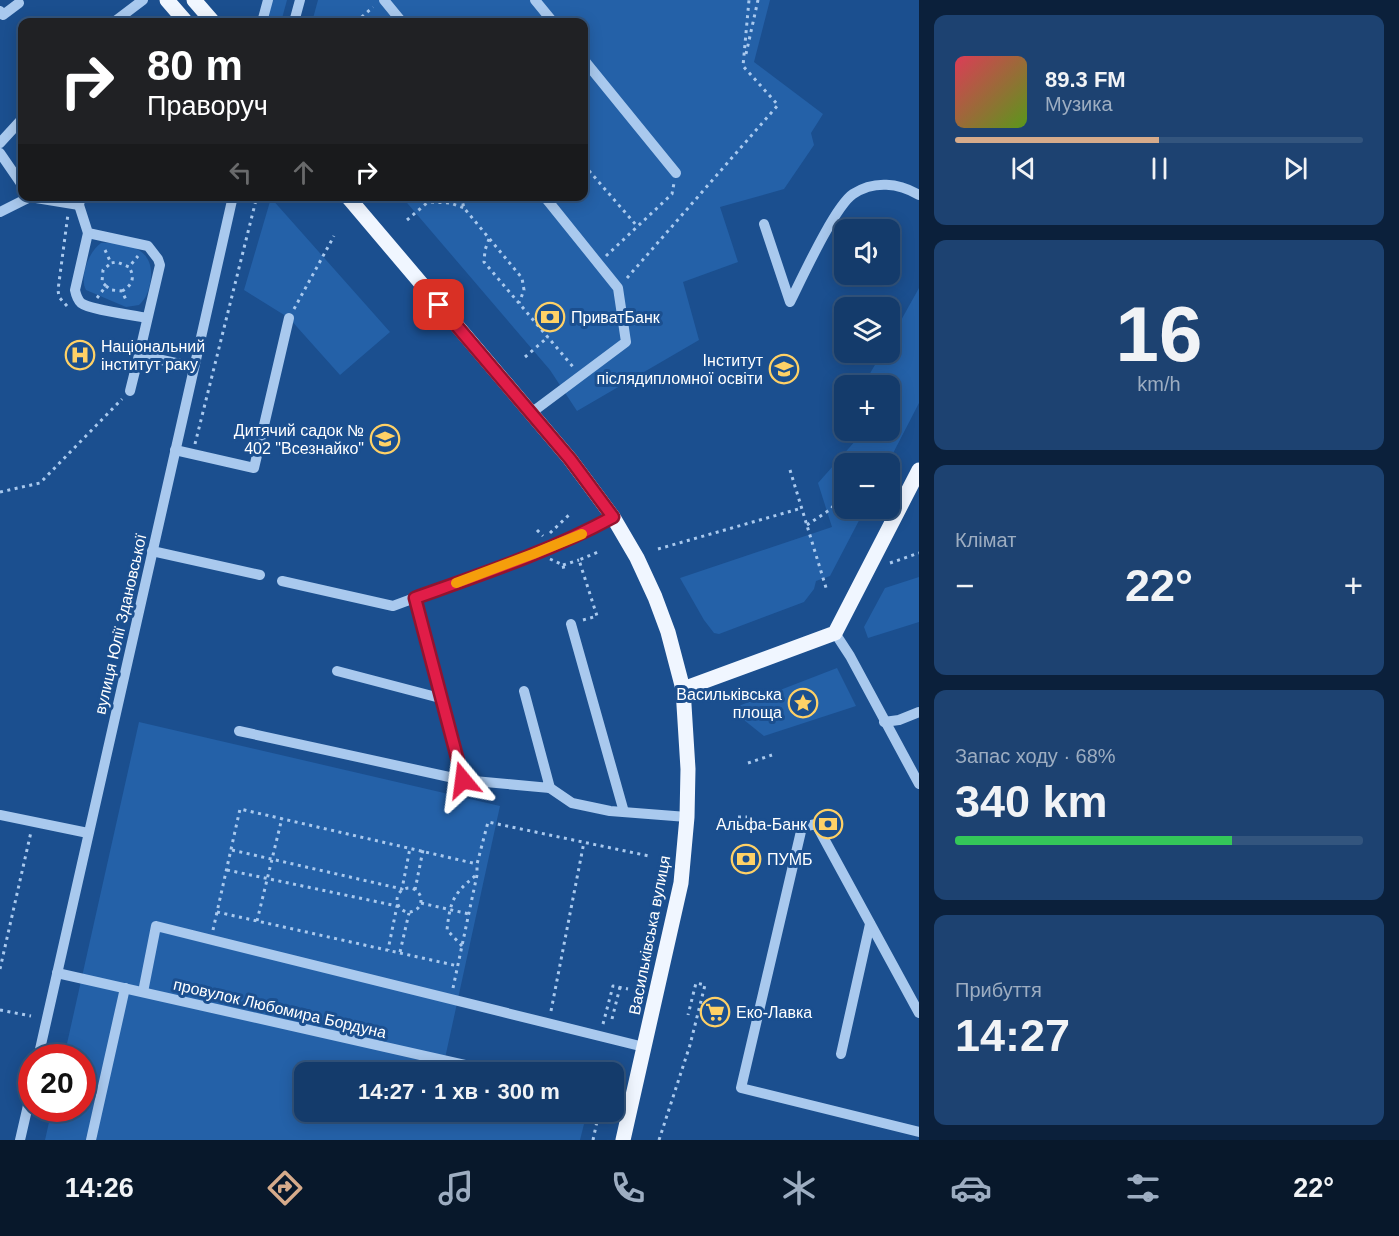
<!DOCTYPE html>
<html lang="uk">
<head>
<meta charset="utf-8">
<style>
  :root { --surface:#143b6b; --page:#1d4271; --text:#f1f3f6; --muted:#9dadc1; --line:#33557e; --accent:#d6ab8b }
  body { margin:0; font-family:Helvetica,sans-serif; background:var(--page); color:var(--text); height:100vh; display:flex; flex-direction:column; font-size:22px; white-space:nowrap }
  * { box-sizing:border-box; margin:0 }
  p { font-size:20px; color:var(--muted) }
  .icon { flex:none; width:33px; height:33px; fill:none; stroke:currentColor; stroke-width:2; stroke-linecap:round; stroke-linejoin:round }
  .map { position:relative; flex:1; overflow:hidden }
  .side { display:flex; flex-direction:column; gap:15px; padding:15px; background:#0b203b; width:480px }
  .side>* { flex:none }
  .hud { position:absolute; left:18px; top:18px; width:570px; height:183px; border-radius:12px; box-shadow:0 3px 15px #0003,0 0 0 2px var(--line); background:#202124; color:#fff; overflow:hidden }
  .buttons { position:absolute; left:834px; top:219px; display:grid; gap:12px }
  .buttons a { display:grid; place-items:center; width:66px; height:66px; border-radius:12px; background:var(--surface); box-shadow:0 3px 15px #0003,0 0 0 2px var(--line); font-size:30px }
  .speed { position:absolute; left:18px; top:1044px; display:flex; gap:12px; font-size:30px; font-weight:700; text-align:center }
  .speed>* { display:grid; place-content:center; width:78px; height:78px; border-radius:50%; background:var(--surface); box-shadow:0 3px 15px #0003,0 0 0 2px var(--line); line-height:1 }
  .speed .limit { border:9px solid #d22; background:#fff; color:#111 }
  .pin { position:absolute; display:grid; place-items:center; width:51px; height:51px; color:#fff; margin:-26px; border-radius:12px; box-shadow:0 3px 9px #0006 }
  .me { position:absolute; width:66px; margin:-33px; rotate:344deg; stroke-linejoin:round; filter:drop-shadow(0 0 4px #0008) }
  .turn { display:flex; align-items:center; gap:21px; height:126px; padding:0 30px; font-size:27px }
  .turn .icon { width:78px; height:78px; stroke-width:2.5 }
  .turn b { display:block; font-size:42px; line-height:51px }
  .lanes { display:flex; align-items:center; height:57px; padding:0 30px; background:#0003; justify-content:center; gap:30px; direction:ltr }
  .lanes .off { opacity:.35 }
  .big { font-size:45px; font-weight:700; line-height:1.1 }
  .side .tile { flex:1; display:flex; flex-direction:column; justify-content:center; gap:9px; min-width:0; padding:0 21px; border-radius:12px; background:var(--page) }
  .side .dial { align-items:center; gap:0 }
  .dial b { font-size:78px; line-height:1 }
  .song { display:flex; align-items:center; gap:18px }
  .cover { width:72px; height:72px; border-radius:9px; background:linear-gradient(135deg,hsl(350 70% 55%),hsl(90 70% 35%)) }
  .played { height:6px; border-radius:3px; background:linear-gradient(90deg,var(--accent) 50%,var(--line) 50%) }
  .keys { display:flex; justify-content:space-around; direction:ltr }
  .heat { display:flex; justify-content:space-between; align-items:center; font-size:33px; direction:ltr }
  .charge { height:9px; border-radius:4px; background:linear-gradient(90deg,#34c759 68%,var(--line) 0) }
  .trip { position:absolute; left:294px; top:1062px; width:330px; height:60px; border-radius:12px; background:var(--surface); box-shadow:0 3px 15px #0003,0 0 0 2px var(--line); font-weight:700; line-height:60px; text-align:center }
  .dock { display:flex; height:96px; justify-content:space-around; align-items:center; background:#08182b; color:var(--muted) }
  .dock .icon { width:42px; height:42px }
  .dock .selected { color:var(--accent) }
  .dock b { font-size:27px; color:var(--text) }
  main { display:flex; flex:1; min-height:0 }
  .map>svg:first-child { display:block }
</style>
</head>
<body>
<main>
<div class="map">
<svg width="919" height="1140" viewBox="0 0 919 1140">
  <rect width="100%" height="100%" fill="#1b4f8f"/>
  <g fill="#2461a8">
    <polygon points="272,0 287,0 281,22 266,22"/>
    <polygon points="318,0 770,0 754,62 823,114 811,133 814,145 784,189 720,207 738,262 683,282 699,340 577,411 550,370 402,197 584,196 584,22 312,22"/>
    <polygon points="271,198 390,332 340,375 289,318 244,290"/>
    <path d="M101 243C130 241 157 250 150 284 148 293 146 298 139 305L126 307 86 290C79 277 89 251 101 243Z"/>
    <polygon points="919,288 919,403 888,463 844,464 844,508 865,509 830,576 816,581 814,589 804,602 719,634 714,633 704,620 680,578 832,527 818,483 864,431 890,430 890,386 868,385 869,375 882,353 890,352 890,340"/>
    <polygon points="919,577 919,622 868,638 864,627 885,588"/>
    <polygon points="837,668 856,706 764,736 734,712 741,705"/>
    <polygon points="139,722 500,806 442,1072 304,1072 304,1112 587,1112 580,1140 45,1140 52,1109 82,1108 82,1058 64,1057"/>
  </g>
  <g fill="none" stroke-linecap="round" stroke-linejoin="round">
    <g stroke="#a9c9ee" stroke-width="3" stroke-dasharray="3 4.5" stroke-linecap="butt">
      <polyline points="356,22 373,7"/>
      <polyline points="746,54 758,0"/>
      <polyline points="584,165 637,226"/>
      <polyline points="461,196 464,208 522,278 524,290 519,303"/>
      <polyline points="431,202 450,203 464,208"/>
      <polyline points="407,220 435,196"/>
      <polyline points="489,239 485,250 484,262 574,368"/>
      <polyline points="105,250 111,263 117,262 129,267 138,256"/>
      <polyline points="606,256 672,194 674,183"/>
      <polyline points="627,278 778,105 743,66 749,0"/>
      <polyline points="106,286 102,282 103,270 111,263"/>
      <path d="M122 291C133 285 135 277 129 267"/>
      <polyline points="97,298 106,286 111,290 122,291 127,302"/>
      <polyline points="67,306 59,297 58,290 68,214"/>
      <polyline points="294,309 334,236"/>
      <polyline points="525,357 548,337"/>
      <polyline points="195,444 257,196"/>
      <polyline points="858,464 861,450"/>
      <polyline points="790,470 827,591"/>
      <polyline points="0,492 40,483 122,399"/>
      <polyline points="807,525 831,509 844,491"/>
      <polyline points="537,530 543,536"/>
      <polyline points="550,533 570,514"/>
      <polyline points="658,549 802,508"/>
      <polyline points="550,559 563,565 564,570"/>
      <polyline points="890,563 919,553"/>
      <polyline points="563,565 579,560"/>
      <polyline points="583,620 597,616 579,560 598,552"/>
      <polyline points="748,763 772,755"/>
      <polyline points="738,817 747,817"/>
      <polyline points="232,850 402,889 410,848"/>
      <polyline points="227,870 397,906 388,950"/>
      <circle cx="409" cy="900" r="12"/>
      <polyline points="415,890 423,850"/>
      <polyline points="421,903 469,914"/>
      <polyline points="217,912 458,966"/>
      <polyline points="257,921 282,818"/>
      <polyline points="213,930 240,809 477,864"/>
      <path d="M462 946 447 930C450 902 453 894 475 876"/>
      <polyline points="400,952 409,913"/>
      <polyline points="0,969 31,832"/>
      <polyline points="453,988 477,875 477,864 488,822 649,856"/>
      <polyline points="0,1010 31,1016"/>
      <polyline points="551,1011 584,842"/>
      <polyline points="612,1019 620,987"/>
      <polyline points="603,1024 613,986 628,989"/>
      <polyline points="593,1140 599,1112"/>
      <polyline points="659,1140 690,1045 705,985 696,983 688,1015"/>
    </g>
    <g stroke="#a9c9ee" stroke-width="10">
      <polyline points="384,0 402,22"/>
      <polyline points="535,0 553,22"/>
      <polyline points="0,11 3,15 19,3"/>
      <polyline points="114,22 143,0"/>
      <polyline points="262,22 268,0"/>
      <polyline points="294,22 300,0"/>
      <polyline points="584,60 676,173"/>
      <polyline points="0,143 22,119"/>
      <polyline points="0,153 22,185"/>
      <polyline points="81,196 79,205 88,233 148,246 158,259 160,265 139,355 194,367"/>
      <polyline points="0,212 30,197 79,205"/>
      <path d="M764 224 790 302C802 278 835 206 853 194 874 180 899 183 919 195"/>
      <path d="M88 233 75 290C76 295 77 299 81 303 90 310 134 315 147 318"/>
      <polyline points="130,391 139,355"/>
      <polyline points="531,413 626,342 618,288 544,196"/>
      <polyline points="175,450 254,468 289,318"/>
      <polyline points="152,551 260,575"/>
      <polyline points="282,581 393,606 533,554 585,532 613,517"/>
      <polyline points="415,598 463,780"/>
      <polyline points="571,624 624,812"/>
      <polyline points="835,633 850,656 919,784"/>
      <polyline points="337,671 440,698"/>
      <polyline points="884,722 899,720 919,712"/>
      <polyline points="239,731 463,780 550,788 524,691"/>
      <polyline points="550,788 572,803 610,811 687,817"/>
      <polyline points="0,815 88,833"/>
      <polyline points="57,973 496,1072"/>
      <polyline points="143,992 156,926 644,1047"/>
      <polyline points="919,1013 816,824 802,827 741,1088 919,1132"/>
      <polyline points="841,1054 870,924"/>
      <polyline points="38,1058 233,196"/>
      <polyline points="614,1099 631,1103"/>
      <polyline points="20,1140 32,1088"/>
      <polyline points="91,1140 125,988"/>
    </g>
    <g stroke="#f0f6ff" stroke-width="15">
      <polyline points="167,0 186,22"/>
      <polyline points="194,0 213,22"/>
      <polyline points="347,196 570,459 613,517 637,558 655,597 668,632 683,689 688,769 687,817 681,883 623,1140"/>
      <polyline points="683,689 835,633 919,470"/>
    </g>
  </g>
  <g fill="none" stroke-linecap="round" stroke-linejoin="round">
    <g stroke="#92132f" stroke-width="15">
      <path id="route" d="M439 305 570 459 613 517C551 551 482 574 415 598L463 780"/>
    </g>
    <use href="#route" stroke="#e11d48" stroke-width="10"/>
    <polyline stroke="#f59e0b" stroke-width="10" points="456,583 533,554 582,534"/>
  </g>
  <defs>
    <g id="bank-ring" transform="scale(1.5)"><circle r="9.5" fill="#1b4f8f" stroke="#ffd166" stroke-width="1.5"/><path d="M-6-4H6V4H-6ZM0-2.3a2.3 2.3 0 1 0 0 4.6a2.3 2.3 0 1 0 0-4.6Z" fill="#ffd166"/></g>
    <g id="hospital-ring" transform="scale(1.5)"><circle r="9.5" fill="#1b4f8f" stroke="#ffd166" stroke-width="1.5"/><path d="M-5-5h3v3.5h4V-5h3V5h-3V1.5h-4V5h-3Z" fill="#ffd166"/></g>
    <g id="university-ring" transform="scale(1.5)"><circle r="9.5" fill="#1b4f8f" stroke="#ffd166" stroke-width="1.5"/><path d="M0-5L7-2L0 1L-7-2ZM-4 1L0 2.5L4 1V4Q0 6-4 4Z" fill="#ffd166"/></g>
    <g id="school-ring" transform="scale(1.5)"><circle r="9.5" fill="#1b4f8f" stroke="#ffd166" stroke-width="1.5"/><path d="M0-5L7-2L0 1L-7-2ZM-4 1L0 2.5L4 1V4Q0 6-4 4Z" fill="#ffd166"/></g>
    <g id="sight-ring" transform="scale(1.5)"><circle r="9.5" fill="#1b4f8f" stroke="#ffd166" stroke-width="1.5"/><path d="M0-6L1.8-2.2L6-1.7L2.9 1.2L3.7 5.4L0 3.3L-3.7 5.4L-2.9 1.2L-6-1.7L-1.8-2.2Z" fill="#ffd166"/></g>
    <g id="supermarket-ring" transform="scale(1.5)"><circle r="9.5" fill="#1b4f8f" stroke="#ffd166" stroke-width="1.5"/><path d="M-6-5.5h2.5l.6 2H6L4.5 2H-2.5L-4.4-4H-6ZM-1.5 3.2a1.3 1.3 0 1 0 .1 0ZM3 3.2a1.3 1.3 0 1 0 .1 0Z" fill="#ffd166"/></g>
  </defs>
  <g fill-rule="evenodd">
    <use href="#bank-ring" x="550" y="317"/>
    <use href="#hospital-ring" x="80" y="355"/>
    <use href="#university-ring" x="784" y="369"/>
    <use href="#school-ring" x="385" y="439"/>
    <use href="#sight-ring" x="803" y="703"/>
    <use href="#bank-ring" x="828" y="824"/>
    <use href="#bank-ring" x="746" y="859"/>
    <use href="#supermarket-ring" x="715" y="1012"/>
  </g>
  <g text-anchor="middle" stroke-width="6" stroke-linejoin="round" paint-order="stroke">
    <g font-size="16" fill="#fff" stroke="#1b4f8f" text-anchor="start">
      <text x="571" y="323">ПриватБанк</text>
      <text x="101" y="352">Національний<tspan x="101" dy="18">інститут раку</tspan></text>
      <text x="763" y="366" text-anchor="end">Інститут<tspan x="763" dy="18">післядипломної освіти</tspan></text>
      <text x="364" y="436" text-anchor="end">Дитячий садок №<tspan x="364" dy="18">402 "Всезнайко"</tspan></text>
      <text x="782" y="700" text-anchor="end">Васильківська<tspan x="782" dy="18">площа</tspan></text>
      <text x="807" y="830" text-anchor="end">Альфа-Банк</text>
      <text x="767" y="865">ПУМБ</text>
      <text x="736" y="1018">Еко-Лавка</text>
    </g>
    <g font-size="16" fill="#fff" stroke="#1b4f8f">
      <text transform="translate(120 624) rotate(-77)" y="6">вулиця Юлії Здановської</text>
      <text transform="translate(649 935) rotate(-79)" y="6">Васильківська вулиця</text>
      <text transform="translate(280 1008) rotate(13)" y="6">провулок Любомира Бордуна</text>
    </g>
  </g>
</svg>
<div class="buttons">
<a><svg class="icon" aria-label="sound" viewBox="0 0 24 24"><path d="M4 9h4l5-4v14l-5-4H4zM17 9q2 3 0 6"/></svg></a>
<a><svg class="icon" aria-label="layers" viewBox="0 0 24 24"><path d="M12 4l9 5-9 5-9-5zM3 14l9 5 9-5"/></svg></a>
<a>+</a>
<a>−</a>
</div>
<div class="speed"><div class="limit">20</div></div>
<div class="pin" style="left:439px;top:305px;background:#d93025"><svg class="icon" aria-label="arrive" viewBox="0 0 24 24"><path d="M6 21V4h12l-3 4 3 4H6"/></svg></div>
<svg class="me" style="left:463px;top:780px" viewBox="-20 -20 40 40"><path d="M0-17L14 15 0 8-14 15z" fill="#e11d48" stroke="#fff" stroke-width="4"/></svg>
<div class="trip">14:27 · 1 хв · 300 m</div>
<div class="hud">
<div class="turn"><svg class="icon" aria-label="right" viewBox="0 0 24 24"><path d="M7 20v-9h11M14 6l5 5-5 5"/></svg><div><b>80 m</b>Праворуч</div></div>
<div class="lanes"><svg class="icon off" aria-label="left" viewBox="0 0 24 24"><path d="M17 20v-9H6M10 6l-5 5 5 5"/></svg><svg class="icon off" aria-label="ahead" viewBox="0 0 24 24"><path d="M12 20V5M6 11l6-6 6 6"/></svg><svg class="icon" aria-label="right" viewBox="0 0 24 24"><path d="M7 20v-9h11M14 6l5 5-5 5"/></svg></div>
</div>
</div>
<section class="side">
<div class="tile">
<div class="song"><i class="cover"></i><div><b>89.3 FM</b><p>Музика</p></div></div>
<div class="played"></div>
<div class="keys"><svg class="icon" aria-label="previous" viewBox="0 0 24 24"><path d="M18 5L8 12l10 7zM5 5v14"/></svg><svg class="icon" aria-label="pause" viewBox="0 0 24 24"><path d="M8 5v14M16 5v14"/></svg><svg class="icon" aria-label="next" viewBox="0 0 24 24"><path d="M6 5l10 7-10 7zM19 5v14"/></svg></div>
</div>
<div class="tile dial"><b>16</b><p>km/h</p></div>
<div class="tile"><p>Клімат</p>
<div class="heat"><a>−</a><b class="big">22°</b><a>+</a></div>
</div>
<div class="tile"><p>Запас ходу · 68%</p><b class="big">340 km</b><div class="charge"></div></div>
<div class="tile"><p>Прибуття</p><b class="big">14:27</b></div>
</section>
</main>
<nav class="dock">
<b>14:26</b>
<svg class="icon selected" aria-label="directions" viewBox="0 0 24 24"><path d="M12 3l9 9-9 9-9-9zM9 14v-3h6M13 9l2 2-2 2"/></svg>
<svg class="icon" aria-label="music" viewBox="0 0 24 24"><path d="M9 18V5l10-2v13"/><circle cx="6" cy="18" r="3"/><circle cx="16" cy="16" r="3"/></svg>
<svg class="icon" aria-label="phone" viewBox="0 0 24 24"><path d="M5 4h4l2 5-3 2q2 4 5 5l2-3 5 2v4C11 20 4 13 5 4z"/></svg>
<svg class="icon" aria-label="climate" viewBox="0 0 24 24"><path d="M12 3v18M4 7l16 10M4 17L20 7"/></svg>
<svg class="icon" aria-label="car" viewBox="0 0 24 24"><path d="M5 17H2v-5l4-1 3-4h7l3 4 3 1v5h-3M9 17h6M6 11h13"/><circle cx="7" cy="17" r="2"/><circle cx="17" cy="17" r="2"/></svg>
<svg class="icon" aria-label="filters" viewBox="0 0 24 24"><path d="M4 7h16M4 17h16"/><circle cx="9" cy="7" r="2"/><circle cx="15" cy="17" r="2"/></svg>
<b>22°</b>
</nav>
</body>
</html>
